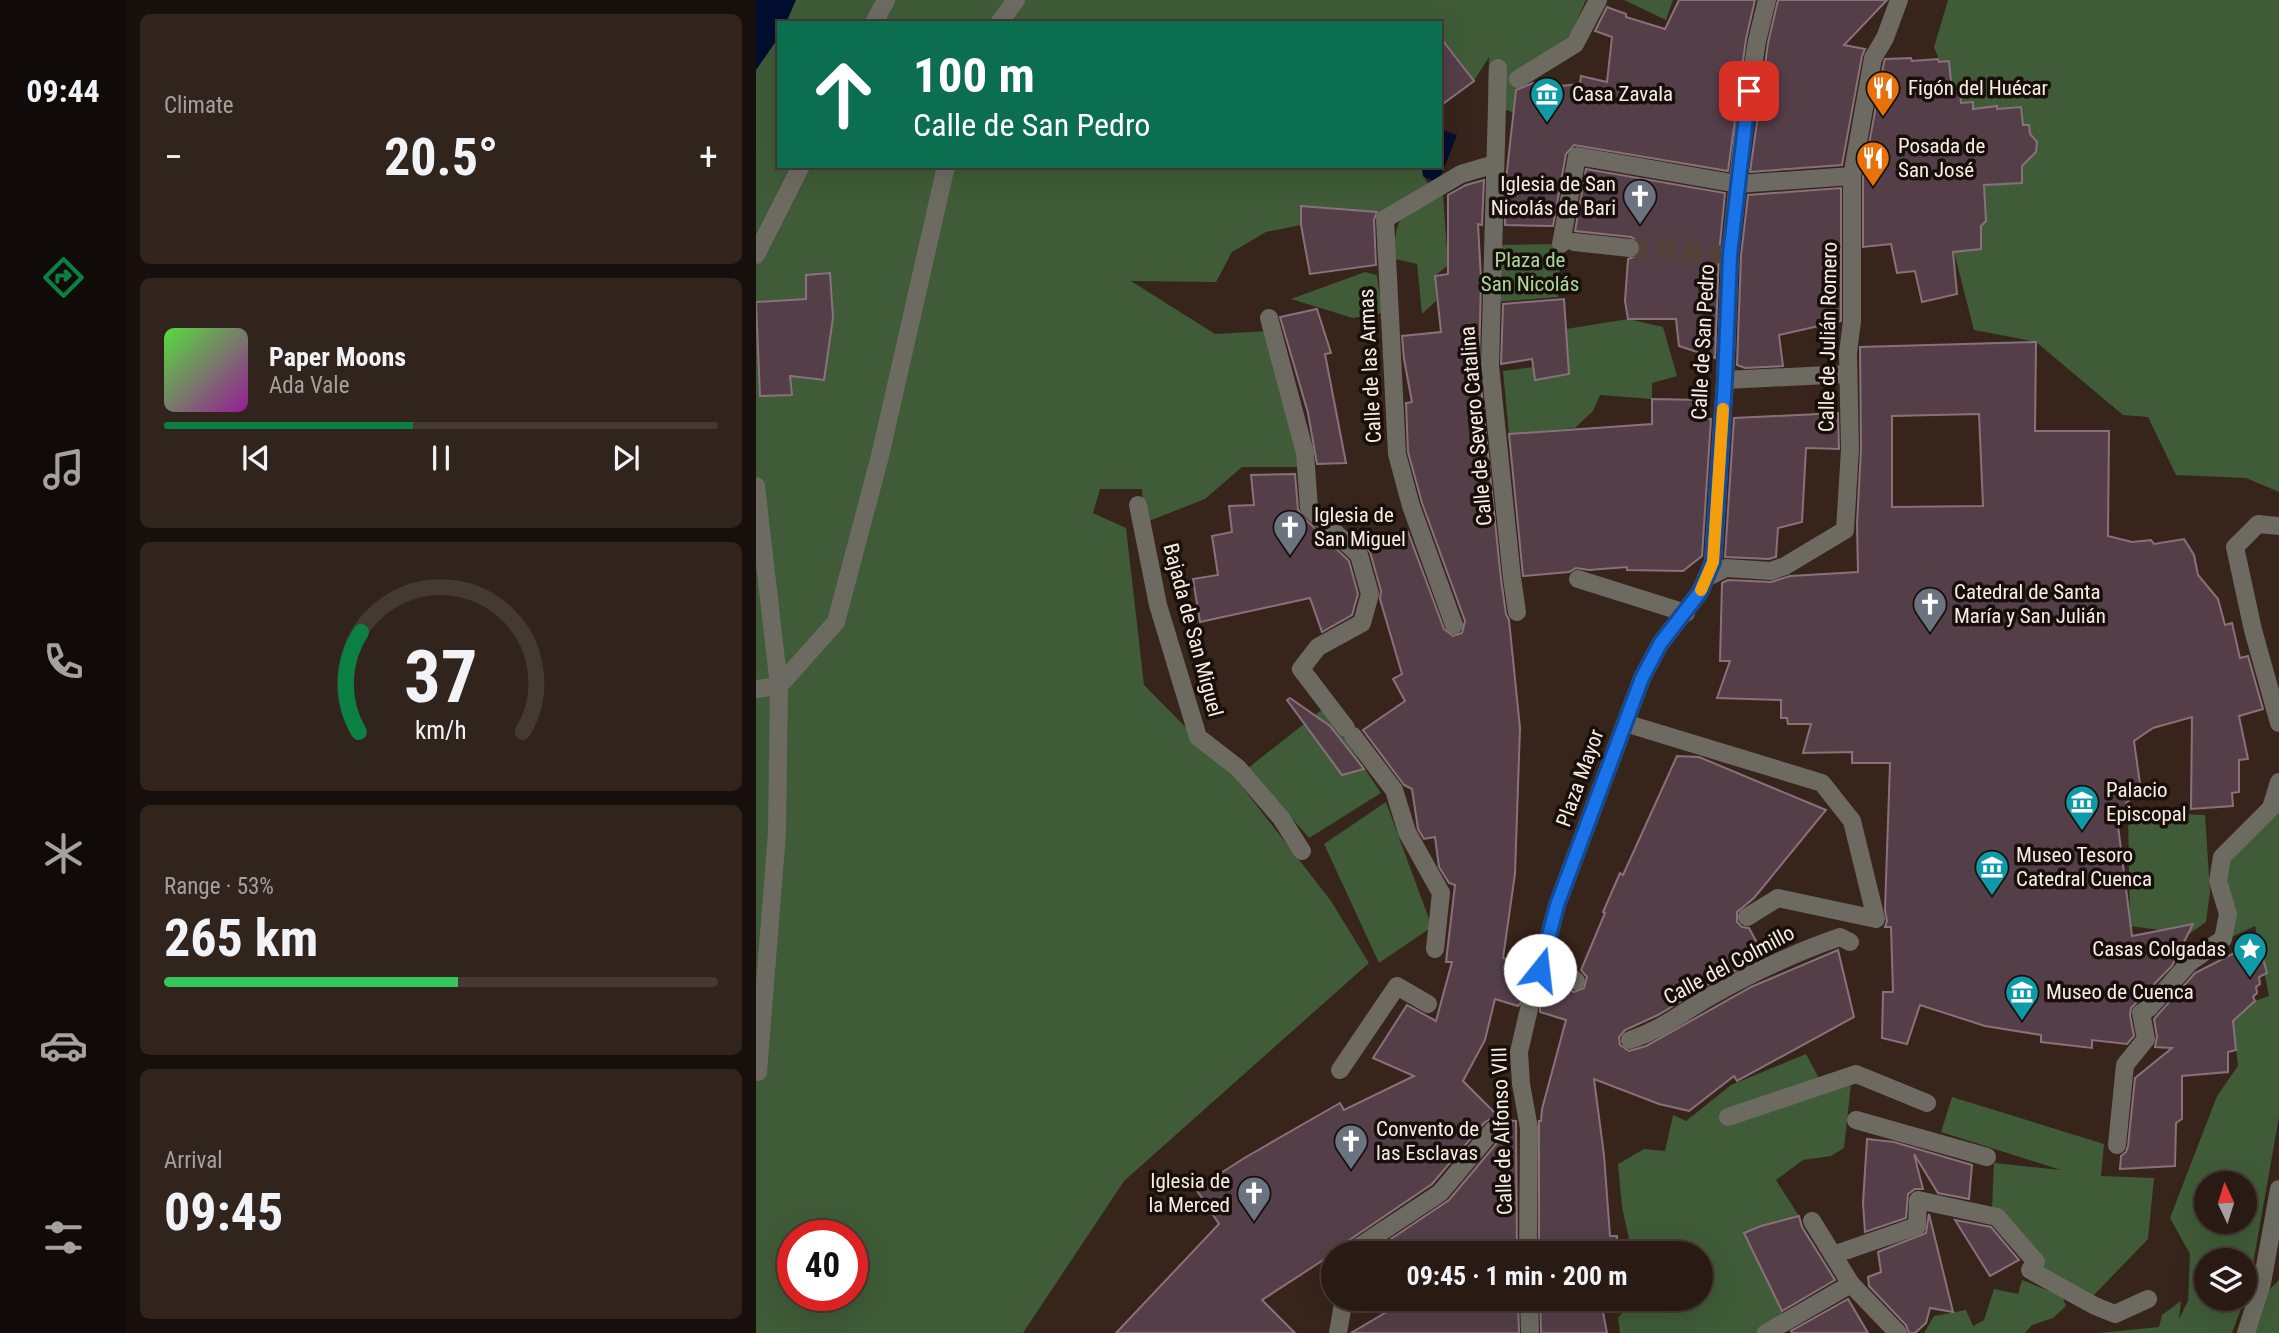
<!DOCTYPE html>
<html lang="en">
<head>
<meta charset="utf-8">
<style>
  :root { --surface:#291b14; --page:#31241d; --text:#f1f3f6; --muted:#a5a1a0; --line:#453934; --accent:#0b8043 }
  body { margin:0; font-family:"Roboto Condensed",sans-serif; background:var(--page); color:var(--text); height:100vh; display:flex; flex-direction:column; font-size:26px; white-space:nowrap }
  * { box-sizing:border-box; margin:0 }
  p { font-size:23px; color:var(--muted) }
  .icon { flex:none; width:38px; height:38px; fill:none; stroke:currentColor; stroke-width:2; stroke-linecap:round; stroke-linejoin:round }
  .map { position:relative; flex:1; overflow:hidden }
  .sheet { display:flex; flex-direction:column; gap:14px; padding:14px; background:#170f0b; width:630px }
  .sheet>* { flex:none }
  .guide { position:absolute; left:21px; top:21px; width:665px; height:147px; border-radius:0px; box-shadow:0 7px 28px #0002,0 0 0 2px var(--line); background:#0b6e4f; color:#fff; overflow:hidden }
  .needle { width:46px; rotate:356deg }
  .tools { position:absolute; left:1438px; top:1171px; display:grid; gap:14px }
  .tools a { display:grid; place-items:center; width:63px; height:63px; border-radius:50%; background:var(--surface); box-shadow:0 7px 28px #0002,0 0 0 2px var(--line); font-size:35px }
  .speed { position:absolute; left:21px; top:1220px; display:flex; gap:14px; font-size:35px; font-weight:700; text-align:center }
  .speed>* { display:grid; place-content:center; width:91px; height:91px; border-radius:50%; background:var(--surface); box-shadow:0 7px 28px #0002,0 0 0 2px var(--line); line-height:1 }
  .speed .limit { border:10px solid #d22; background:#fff; color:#111 }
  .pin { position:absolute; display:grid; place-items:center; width:60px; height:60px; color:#fff; margin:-30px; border-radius:14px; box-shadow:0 4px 10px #0006 }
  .me { position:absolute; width:77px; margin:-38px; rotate:16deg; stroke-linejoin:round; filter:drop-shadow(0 0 5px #0008) }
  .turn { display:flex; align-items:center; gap:24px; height:147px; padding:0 21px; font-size:32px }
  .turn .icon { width:91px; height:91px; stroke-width:2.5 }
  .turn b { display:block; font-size:49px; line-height:60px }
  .big { font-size:52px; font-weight:700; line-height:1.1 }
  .sheet .widget { flex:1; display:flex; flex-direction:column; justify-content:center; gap:10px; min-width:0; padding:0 24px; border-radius:10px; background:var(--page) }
  .sheet .dial { align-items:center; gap:0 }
  .dial svg { height:182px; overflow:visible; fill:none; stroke:var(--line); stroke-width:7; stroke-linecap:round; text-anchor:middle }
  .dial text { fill:var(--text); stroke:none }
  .song { display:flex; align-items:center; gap:21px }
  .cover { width:84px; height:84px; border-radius:10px; background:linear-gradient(135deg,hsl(110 70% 55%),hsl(300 70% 35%)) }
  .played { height:7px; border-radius:4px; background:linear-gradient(90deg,var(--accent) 45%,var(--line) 45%) }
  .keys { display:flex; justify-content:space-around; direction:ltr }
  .heat { display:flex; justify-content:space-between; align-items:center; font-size:38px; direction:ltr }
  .charge { height:10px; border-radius:5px; background:linear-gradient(90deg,#34c759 53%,var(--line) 0) }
  .trip { position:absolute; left:565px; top:1241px; width:392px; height:70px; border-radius:35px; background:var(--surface); box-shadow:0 7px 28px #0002,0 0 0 2px var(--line); font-weight:700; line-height:70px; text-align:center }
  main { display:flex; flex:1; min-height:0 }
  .tab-bar { display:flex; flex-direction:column; width:126px; justify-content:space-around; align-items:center; background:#100b08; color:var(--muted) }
  .tab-bar .icon { width:49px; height:49px }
  .tab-bar .active { color:var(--accent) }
  .tab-bar b { font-size:32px; color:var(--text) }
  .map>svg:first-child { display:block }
</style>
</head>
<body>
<main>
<nav class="tab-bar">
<b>09:44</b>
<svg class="icon active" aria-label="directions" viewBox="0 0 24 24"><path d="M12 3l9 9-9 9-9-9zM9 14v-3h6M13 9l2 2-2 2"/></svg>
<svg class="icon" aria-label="music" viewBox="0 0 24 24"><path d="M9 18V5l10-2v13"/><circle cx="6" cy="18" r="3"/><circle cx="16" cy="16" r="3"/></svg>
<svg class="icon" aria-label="phone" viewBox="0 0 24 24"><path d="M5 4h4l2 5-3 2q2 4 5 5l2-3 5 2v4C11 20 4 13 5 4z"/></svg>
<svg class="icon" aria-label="climate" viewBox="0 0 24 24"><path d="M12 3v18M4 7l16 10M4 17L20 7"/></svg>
<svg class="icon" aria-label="car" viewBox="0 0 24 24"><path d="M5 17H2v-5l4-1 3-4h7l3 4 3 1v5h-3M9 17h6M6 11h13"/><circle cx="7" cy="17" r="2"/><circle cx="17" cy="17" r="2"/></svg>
<svg class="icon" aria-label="filters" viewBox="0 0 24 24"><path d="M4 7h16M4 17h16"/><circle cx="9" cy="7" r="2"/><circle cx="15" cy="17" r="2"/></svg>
</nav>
<section class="sheet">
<div class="widget"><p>Climate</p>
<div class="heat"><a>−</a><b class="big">20.5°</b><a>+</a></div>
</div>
<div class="widget">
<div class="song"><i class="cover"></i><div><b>Paper Moons</b><p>Ada Vale</p></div></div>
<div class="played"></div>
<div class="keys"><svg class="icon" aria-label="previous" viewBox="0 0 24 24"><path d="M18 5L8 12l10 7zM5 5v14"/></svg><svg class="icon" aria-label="pause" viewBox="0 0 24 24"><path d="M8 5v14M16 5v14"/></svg><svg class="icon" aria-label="next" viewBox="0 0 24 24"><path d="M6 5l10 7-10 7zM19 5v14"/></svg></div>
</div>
<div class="widget dial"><svg viewBox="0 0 100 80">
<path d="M14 69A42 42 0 1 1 86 69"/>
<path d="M14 69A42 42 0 0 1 15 25" stroke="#0b8043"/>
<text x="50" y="56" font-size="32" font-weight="700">37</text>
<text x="50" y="72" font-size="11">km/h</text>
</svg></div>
<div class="widget"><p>Range · 53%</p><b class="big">265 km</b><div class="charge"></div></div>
<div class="widget"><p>Arrival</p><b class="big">09:45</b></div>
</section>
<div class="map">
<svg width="1523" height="1333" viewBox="0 0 1523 1333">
  <rect width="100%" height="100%" fill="#37241a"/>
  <g fill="#3f5b37" fill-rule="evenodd">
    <path d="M0 0H830L815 34 785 65 762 79 758 113 737 104 732 91 733 57 718 81 684 37V23H23V166H666L667 176 676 189 633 214 546 207 545 225 510 232 476 252 460 282 375 281 459 334 513 331 550 467H486L449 499 388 523 386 489H344L337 513 370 528 388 685 477 775 575 901 613 963 368 1181 267 1333H0ZM37 1236H96V1295H37Z"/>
    <polygon points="868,0 917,0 910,20"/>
    <path d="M1192 0H1523V492L1490 478 1420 475 1392 417 1367 415 1280 342 1218 330 1197 248 1206 251 1225 249V226L1230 221 1228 182 1266 169 1268 160C1278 158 1281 153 1281 142L1274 134 1273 125H1267L1265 107 1241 109 1240 106 1217 109V102L1205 103 1196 92 1178 47Z"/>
    <path d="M687 195 692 265 679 276 680 301 666 314 661 264 639 259C638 211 647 214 687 195Z"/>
    <polygon points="805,244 802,297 741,302 743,245"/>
    <polygon points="609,272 621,275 626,313 597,318 535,299"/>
    <polygon points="872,319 907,327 921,376 896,383 896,399 844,395 837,411 819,428 753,434 747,371 777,367 779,380 812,374 810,329"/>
    <polygon points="568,708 625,793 553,838 492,768"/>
    <path d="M1523 782V1117L1492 1292 1489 1298V1260H1451V1298H1489L1476 1333H1343L1403 1327 1406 1315 1425 1301 1423 1319 1432 1301 1434 1254 1414 1218 1461 1096 1482 1066 1477 1021 1499 1001 1513 996 1499 926 1465 942 1466 857 1515 808ZM1451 1183H1489V1222H1451Z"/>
    <polygon points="630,802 676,927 623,963 568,844"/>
    <polygon points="1372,812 1449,815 1454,892 1450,922 1433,934 1374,926"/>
    <polygon points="1050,1054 1070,1091 1095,1084 1088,1148 1075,1156 1047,1160 1020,1180 1043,1216 989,1234 1027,1314 1010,1333 864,1333 862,1318 878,1299 945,1298 945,1253 876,1253 866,1207 862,1164 888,1149 909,1151 917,1115 930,1121 975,1085"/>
    <polygon points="1196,1097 1348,1144 1345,1176 1398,1178 1392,1239 1337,1296 1283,1266 1236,1207 1238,1163 1305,1170 1185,1132"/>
    <polygon points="1266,1280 1306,1296 1310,1306 1297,1318 1276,1325 1269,1333 1168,1333 1178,1316 1210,1310 1217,1326 1228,1320 1238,1289 1262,1294"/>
    <polygon points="1523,1280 1523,1333 1495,1333 1510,1293"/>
  </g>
  <g fill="#020e2f">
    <polygon points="0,0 40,0 30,23 23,23 23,37 0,70"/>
    <polygon points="684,129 701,135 682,183 667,176 666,167 684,166"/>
  </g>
  <g fill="#543f49" stroke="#89717c" stroke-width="2" fill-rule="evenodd">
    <polygon points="923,0 999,0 990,39 972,171 818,145 810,154 797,226 749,225 750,180 760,90 777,83 794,87 824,84 825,76 851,82 856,37 839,31 851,7 870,14 870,17 909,29"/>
    <polygon points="1022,0 1131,0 1088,45 1109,49 1106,56 1086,165 994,172 1012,43"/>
    <polygon points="684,37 718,81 684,106"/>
    <polygon points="1155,58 1156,61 1182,59 1183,62 1193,61 1196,92 1204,92 1205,103 1217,102 1217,109 1241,106 1241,109 1265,107 1267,125 1273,125 1274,134 1281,142 1280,152 1266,166 1266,183 1228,185 1230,221 1225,226 1225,249 1197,252 1201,294 1166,302 1159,271 1141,273 1135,244 1107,247 1107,177 1128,62 1129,59"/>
    <polygon points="830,169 969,193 963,254 959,358 923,346 920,319 872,319 869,301 872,259 883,255 885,244 875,237 819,231"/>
    <polygon points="728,180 726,225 722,224 725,279 723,367 745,579 750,614 753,620 764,728 759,874 747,958 773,967 773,974 780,981 788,981 794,975 818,992 828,988 831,977 825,970 849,913 847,912 864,873 867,875 921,756 943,757 1070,810 998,898 981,912 981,922 986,927 993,928 1008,956 955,983 902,1015 869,1030 863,1037 864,1045 873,1051 890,1046 995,987 1082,950 1098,1017 981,1081 978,1076 933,1111 903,1104 838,1079 848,1155 854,1236 861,1236 861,1253 783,1253 783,1121 785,1121 786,1109 810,1020 784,1012 784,1005 776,998 769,998 762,1006 739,999 729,1040 707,1081 746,1120 760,1121 761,1253 614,1253 693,1200 746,1137 748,1127 745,1122 734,1119 728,1123 676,1184 592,1241 586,1253 578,1253 506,1300 539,1333 360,1333 463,1224 440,1189 490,1157 584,1103 588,1110 658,1076 617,1058 651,1005 680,1021 696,962 690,962 699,885 693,883 683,867 679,837 668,839 662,829 656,789 648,785 607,730 649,701 637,679 646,674 624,599 625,591 614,552 604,541 652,532 688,629 697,636 706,633 709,621 666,503 652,452 650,403 656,402 648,359 646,336 685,332 679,276 692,274 692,195 710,185"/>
    <polygon points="1085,188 1085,321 1023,335 1027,366 989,368 981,365 985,256 992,195"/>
    <polygon points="545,206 621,212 618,220 620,265 554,274 545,225"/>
    <polygon points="74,273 77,318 68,380 34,376 36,395 4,396 0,302 50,299 50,275"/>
    <polygon points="808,299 813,374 779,380 776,359 745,364 747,304"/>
    <polygon points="561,309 575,353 569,354 590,463 561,464 552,413 524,317"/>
    <path d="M1280 342 1279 431H1353L1352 536 1376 542 1395 540 1398 544 1428 539 1438 555 1442 575 1462 599 1469 625 1476 623 1484 658 1492 656 1507 709 1483 716 1492 759 1483 760V792L1476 793 1477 806 1435 809 1436 717 1397 728 1378 741 1385 791 1370 803 1374 815 1361 818 1376 936 1437 924 1416 966 1375 1008 1374 1015 1378 1036 1371 1044 1336 1040V1048L1285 1042V1035L1229 1026 1164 1005 1151 1044 1126 1038 1127 992H1137L1135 927H1129L1131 921 1129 910 1134 763H1096V752L1047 753 1055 724H1032L1031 718H1025V700L961 698 974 661H964L966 583 972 580 1015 582 1034 576 1102 572 1101 524 1105 449 1104 347ZM1223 414 1227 506 1136 507V416Z"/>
    <polygon points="896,399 945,400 945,419 955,419 946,556 927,571 871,570 871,567 833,570 820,568 813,572 767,576 753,434 896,424"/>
    <polygon points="1082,413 1083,449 1050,448 1046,522 1022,528 1020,557 1013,559 969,557 978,418"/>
    <polygon points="539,474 542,509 545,515 593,561 602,594 596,615 566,632 554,598 444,622 437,579 462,575 456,536 476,532 473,506 498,505 495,475"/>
    <polygon points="534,698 574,726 608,769 586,775 531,700"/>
    <polygon points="1496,944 1496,947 1503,945 1511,973 1503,977 1504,984 1500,987 1501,993 1497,997 1499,1001 1477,1021 1480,1050 1472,1052 1472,1072 1426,1076 1426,1119 1420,1123 1419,1166 1364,1169 1365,1156 1370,1152 1372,1146 1379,1078 1416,1048 1399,1047 1401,1037 1398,1019 1439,973"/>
    <polygon points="1111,1139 1138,1142 1216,1165 1213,1199 1182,1193 1158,1154 1167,1189 1159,1189 1152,1194 1150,1218 1109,1232 1107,1203"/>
    <polygon points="1173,1214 1197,1312 1174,1308 1170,1323 1159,1333 1153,1333 1150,1325 1113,1286 1112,1277 1125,1272 1122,1252 1170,1233"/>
    <polygon points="1043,1216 1046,1227 1079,1280 1026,1311 988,1233 1005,1226"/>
    <polygon points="1199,1220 1235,1227 1263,1260 1234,1276"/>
    <polygon points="626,1298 762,1298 763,1333 595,1333 632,1311"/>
    <polygon points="784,1298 863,1298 863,1309 847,1312 851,1333 785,1333"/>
    <polygon points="1092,1299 1112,1333 1036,1333 1035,1331"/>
  </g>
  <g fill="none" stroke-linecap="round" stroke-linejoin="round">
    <polyline stroke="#544238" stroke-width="18" stroke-dasharray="18 9" stroke-linecap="butt" points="874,248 974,255"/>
    <polyline stroke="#544238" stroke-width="18" stroke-dasharray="18 9" stroke-linecap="butt" points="773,1009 784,970"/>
    <polyline stroke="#6d6b61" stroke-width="18" points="0,486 23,686 21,833 2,1072"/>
    <g stroke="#6d6b61" stroke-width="18">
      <polyline points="742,68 734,366 756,578 761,612"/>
      <polyline points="762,79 819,44 842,0"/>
      <polyline points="818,242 874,248"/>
      <polyline points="805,244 821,156 982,184"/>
      <polyline points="513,318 549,453 553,508 603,555 614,594 606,623 562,647 545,669 590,728"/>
      <polyline points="969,380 1092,374"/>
      <polyline points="382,505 402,605 442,737 482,768 525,818 546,851"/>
      <polyline points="950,578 970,568 1015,571 1029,566 1089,530 1094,449 1092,353 1096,321 1096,176 1117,58 1129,38 1143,0"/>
      <polyline points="822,579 930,613"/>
      <polyline points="698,625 655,506 641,454 629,219 705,174 739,164"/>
      <polyline points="0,689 23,686"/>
      <polyline points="869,723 1066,783 1096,821 1120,919 1022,898 991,917"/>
      <polyline points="597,736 638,790 651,832 685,893 679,949"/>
      <polyline points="788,956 820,981"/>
      <path d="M874 1040C908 1029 929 1010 960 993 1000 971 1040 952 1084 937L1094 942"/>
      <polyline points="584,1070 641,986 672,1004"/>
      <polyline points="972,1117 1100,1074 1171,1103"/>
      <polyline points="1100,1120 1231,1157"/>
      <polyline points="597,1253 598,1250 684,1193 737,1130"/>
      <polyline points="1077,1255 1161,1226 1162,1200 1241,1217 1280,1262 1274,1270 1339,1306 1359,1314 1392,1299"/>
      <polyline points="1095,1284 1142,1333"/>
      <polyline points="582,1333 588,1298"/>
    </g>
    <g stroke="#6d6b61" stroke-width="18">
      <polyline points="118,23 130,0"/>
      <polyline points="243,23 260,0"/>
      <polyline points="982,184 1096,176"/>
      <polyline points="0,255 45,166"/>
      <polyline points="1523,526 1502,524 1479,547 1497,630 1523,723"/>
      <polyline points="23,686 80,622 124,456 190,166"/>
      <polyline points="1361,1145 1369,1065 1390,1039 1385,1013 1393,1008 1434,962 1467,939 1472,914 1462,881 1466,857 1515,808 1523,782"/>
      <polyline points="1010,1333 1095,1284 1056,1221"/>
      <polyline points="1490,1333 1506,1283 1523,1189"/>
    </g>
    <g stroke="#6d6b61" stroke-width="18">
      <polyline points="784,970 801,905 886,678 904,644 944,592 957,562 969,380 974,255 989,116 1001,41 1011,0"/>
      <polyline points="772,1253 773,1128 765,1084 763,1052 773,1009"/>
      <polyline points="773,1298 774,1333"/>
    </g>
  </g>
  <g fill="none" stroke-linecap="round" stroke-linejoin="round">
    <g stroke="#114b97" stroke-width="18">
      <polyline id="route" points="784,970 801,905 886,678 904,644 944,592 957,562 969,380 974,255 993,91"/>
    </g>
    <use href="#route" stroke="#1a73e8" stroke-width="12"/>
    <polyline stroke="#f59e0b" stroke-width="12" points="945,590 957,562 967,409"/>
  </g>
  <defs>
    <g id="restaurant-pin" transform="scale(1.75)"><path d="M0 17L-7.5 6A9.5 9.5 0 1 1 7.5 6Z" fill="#e8710a" stroke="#180f0b"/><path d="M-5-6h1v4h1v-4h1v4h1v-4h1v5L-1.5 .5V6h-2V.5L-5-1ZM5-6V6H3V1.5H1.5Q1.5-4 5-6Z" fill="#fff"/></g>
    <g id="museum-pin" transform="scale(1.75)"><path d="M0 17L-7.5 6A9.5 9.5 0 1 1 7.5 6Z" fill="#0f9aa8" stroke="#180f0b"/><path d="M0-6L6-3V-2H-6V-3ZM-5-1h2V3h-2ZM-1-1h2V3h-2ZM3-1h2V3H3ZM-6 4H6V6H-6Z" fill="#fff"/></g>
    <g id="church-pin" transform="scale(1.75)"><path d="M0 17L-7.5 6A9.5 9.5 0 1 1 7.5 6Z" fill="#6b7280" stroke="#180f0b"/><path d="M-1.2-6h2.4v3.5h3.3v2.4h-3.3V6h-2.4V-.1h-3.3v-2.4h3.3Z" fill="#fff"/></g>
    <g id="sight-pin" transform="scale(1.75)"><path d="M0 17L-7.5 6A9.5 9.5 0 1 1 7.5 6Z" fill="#0f9aa8" stroke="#180f0b"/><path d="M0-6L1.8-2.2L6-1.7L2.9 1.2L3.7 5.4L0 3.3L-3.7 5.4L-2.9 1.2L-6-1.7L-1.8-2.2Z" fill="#fff"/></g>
  </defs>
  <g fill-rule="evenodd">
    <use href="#restaurant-pin" x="1127" y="88"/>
    <use href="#museum-pin" x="791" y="94"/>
    <use href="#restaurant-pin" x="1117" y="158"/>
    <use href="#church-pin" x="884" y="196"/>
    <use href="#church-pin" x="534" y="527"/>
    <use href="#church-pin" x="1174" y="604"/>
    <use href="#museum-pin" x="1326" y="802"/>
    <use href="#museum-pin" x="1236" y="867"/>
    <use href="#sight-pin" x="1494" y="949"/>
    <use href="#museum-pin" x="1266" y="992"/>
    <use href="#church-pin" x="595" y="1141"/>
    <use href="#church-pin" x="498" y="1193"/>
  </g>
  <g text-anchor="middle" stroke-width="7" stroke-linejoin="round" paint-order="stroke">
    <g font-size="21" fill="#f9ece5" stroke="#180f0b" text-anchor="start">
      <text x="1152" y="95">Figón del Huécar</text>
      <text x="816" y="101">Casa Zavala</text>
      <text x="1142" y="153">Posada de<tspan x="1142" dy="24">San José</tspan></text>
      <text x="860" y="191" text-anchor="end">Iglesia de San<tspan x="860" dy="24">Nicolás de Bari</tspan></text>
      <text x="558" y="522">Iglesia de<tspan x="558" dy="24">San Miguel</tspan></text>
      <text x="1198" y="599">Catedral de Santa<tspan x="1198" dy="24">María y San Julián</tspan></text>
      <text x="1350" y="797">Palacio<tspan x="1350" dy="24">Episcopal</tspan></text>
      <text x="1260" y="862">Museo Tesoro<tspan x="1260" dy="24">Catedral Cuenca</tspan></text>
      <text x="1470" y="956" text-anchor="end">Casas Colgadas</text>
      <text x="1290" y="999">Museo de Cuenca</text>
      <text x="620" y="1136">Convento de<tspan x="620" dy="24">las Esclavas</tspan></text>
      <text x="474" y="1188" text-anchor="end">Iglesia de<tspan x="474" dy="24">la Merced</tspan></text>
    </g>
    <g font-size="21" fill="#a9da9b" stroke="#180f0b">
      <text x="774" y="267">Plaza de<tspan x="774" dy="24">San Nicolás</tspan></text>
    </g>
    <g font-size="21" fill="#f9ece5" stroke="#180f0b">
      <text transform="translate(1072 337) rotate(-89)" y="7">Calle de Julián Romero</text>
      <text transform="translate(947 342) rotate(-87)" y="7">Calle de San Pedro</text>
      <text transform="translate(614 366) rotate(-93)" y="7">Calle de las Armas</text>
      <text transform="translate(720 426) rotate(-95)" y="7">Calle de Severo Catalina</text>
      <text transform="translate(437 630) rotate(75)" y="7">Bajada de San Miguel</text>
      <text transform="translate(824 778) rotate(-70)" y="7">Plaza Mayor</text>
      <text transform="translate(973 965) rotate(-28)" y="7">Calle del Colmillo</text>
      <text transform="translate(746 1131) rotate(-92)" y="7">Calle de Alfonso VIII</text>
    </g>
  </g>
</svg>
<div class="tools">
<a><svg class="needle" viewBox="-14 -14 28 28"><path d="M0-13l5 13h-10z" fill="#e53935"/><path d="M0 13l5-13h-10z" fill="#a5a1a0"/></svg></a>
<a><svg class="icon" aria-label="layers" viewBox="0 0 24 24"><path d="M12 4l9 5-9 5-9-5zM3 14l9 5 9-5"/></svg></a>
</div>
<div class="speed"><div class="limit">40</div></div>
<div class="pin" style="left:993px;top:91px;background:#d93025"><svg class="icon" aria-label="arrive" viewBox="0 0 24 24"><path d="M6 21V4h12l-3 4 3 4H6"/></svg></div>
<svg class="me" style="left:784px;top:970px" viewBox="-20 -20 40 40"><circle r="19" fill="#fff"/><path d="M0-13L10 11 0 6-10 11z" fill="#1a73e8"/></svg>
<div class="trip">09:45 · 1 min · 200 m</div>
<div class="guide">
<div class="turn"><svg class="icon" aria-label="ahead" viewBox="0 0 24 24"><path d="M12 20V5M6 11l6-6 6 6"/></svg><div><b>100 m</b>Calle de San Pedro</div></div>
</div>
</div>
</main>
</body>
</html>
